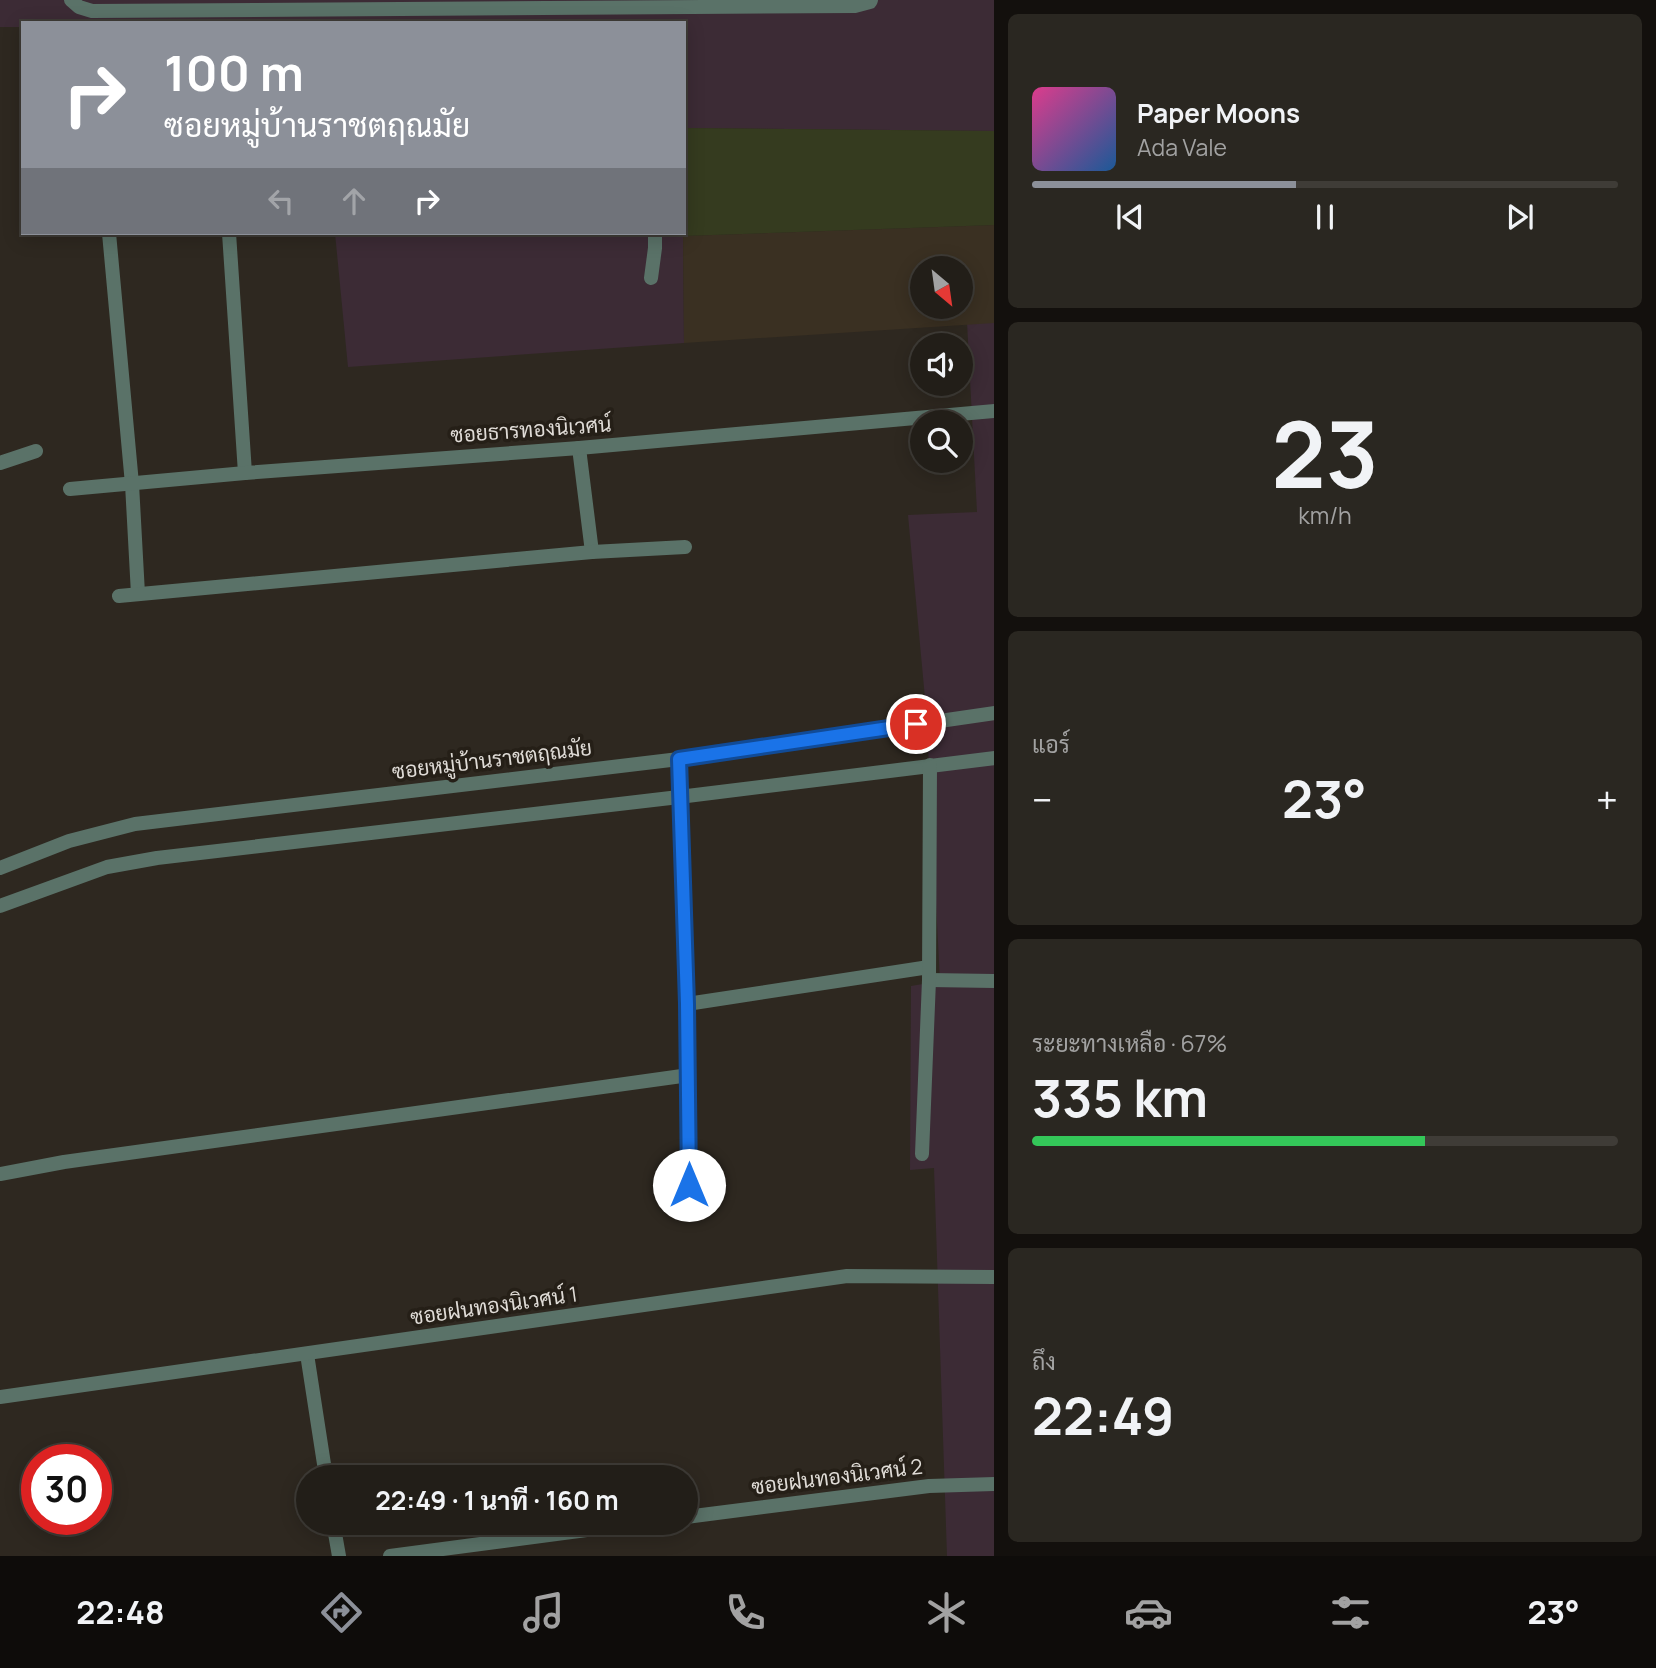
<!DOCTYPE html>
<html lang="th">
<head>
<meta charset="utf-8">
<style>
  :root { --surface:#221e18; --page:#2a2721; --text:#f1f3f6; --muted:#a2a2a2; --line:#3f3c37; --accent:#8c9099 }
  body { margin:0; font-family:Manrope,Sarabun,sans-serif; background:var(--page); color:var(--text); height:100vh; display:flex; flex-direction:column; font-size:26px; white-space:nowrap }
  * { box-sizing:border-box; margin:0 }
  p { font-size:23px; color:var(--muted) }
  .icon { flex:none; width:38px; height:38px; fill:none; stroke:currentColor; stroke-width:2; stroke-linecap:round; stroke-linejoin:round }
  .map { position:relative; flex:1; overflow:hidden }
  .sheet { display:flex; flex-direction:column; gap:14px; padding:14px; background:#13100d; width:662px }
  .sheet>* { flex:none }
  .top-card { position:absolute; left:21px; top:21px; width:665px; height:214px; border-radius:0px; box-shadow:0 4px 18px #0003,0 0 0 2px var(--line); background:#8c9099; color:#fff; overflow:hidden }
  .needle { width:46px; rotate:151deg }
  .tools { position:absolute; left:910px; top:256px; display:grid; gap:14px }
  .tools a { display:grid; place-items:center; width:63px; height:63px; border-radius:50%; background:var(--surface); box-shadow:0 4px 18px #0003,0 0 0 2px var(--line); font-size:35px }
  .speed { position:absolute; left:21px; top:1444px; display:flex; gap:14px; font-size:35px; font-weight:700; text-align:center }
  .speed>* { display:grid; place-content:center; width:91px; height:91px; border-radius:50%; background:var(--surface); box-shadow:0 4px 18px #0003,0 0 0 2px var(--line); line-height:1 }
  .speed .limit { border:10px solid #d22; background:#fff; color:#111 }
  .pin { position:absolute; display:grid; place-items:center; width:60px; height:60px; color:#fff; margin:-30px; border:4px solid #fff; border-radius:50%; box-shadow:0 2px 7px #0007 }
  .me { position:absolute; width:77px; margin:-38px; rotate:0deg; stroke-linejoin:round; filter:drop-shadow(0 0 5px #0008) }
  .turn { display:flex; align-items:center; gap:24px; height:147px; padding:0 28px; font-size:32px }
  .turn .icon { width:91px; height:91px; stroke-width:2.5 }
  .turn b { display:block; font-size:49px; line-height:60px }
  .lanes { display:flex; align-items:center; height:66px; padding:0 28px; background:#0003; justify-content:center; gap:35px; direction:ltr }
  .lanes .off { opacity:.35 }
  .big { font-size:52px; font-weight:700; line-height:1.1 }
  .sheet .card { flex:1; display:flex; flex-direction:column; justify-content:center; gap:10px; min-width:0; padding:0 24px; border-radius:10px; background:var(--page) }
  .sheet .dial { align-items:center; gap:0 }
  .dial b { font-size:91px; line-height:1 }
  .song { display:flex; align-items:center; gap:21px }
  .cover { width:84px; height:84px; border-radius:10px; background:linear-gradient(135deg,hsl(330 70% 55%),hsl(210 70% 35%)) }
  .played { height:7px; border-radius:4px; background:linear-gradient(90deg,var(--accent) 45%,var(--line) 45%) }
  .keys { display:flex; justify-content:space-around; direction:ltr }
  .heat { display:flex; justify-content:space-between; align-items:center; font-size:38px; direction:ltr }
  .charge { height:10px; border-radius:5px; background:linear-gradient(90deg,#34c759 67%,var(--line) 0) }
  .trip { position:absolute; left:296px; top:1465px; width:402px; height:70px; border-radius:35px; background:var(--surface); box-shadow:0 4px 18px #0003,0 0 0 2px var(--line); font-weight:700; line-height:70px; text-align:center }
  .tab-bar { display:flex; height:112px; justify-content:space-around; align-items:center; background:#0e0c0a; color:var(--muted) }
  .tab-bar .icon { width:49px; height:49px }
  .tab-bar .current { color:var(--accent) }
  .tab-bar b { font-size:32px; color:var(--text) }
  main { display:flex; flex:1; min-height:0 }
  .map>svg:first-child { display:block }
</style>
</head>
<body>
<main>
<div class="map">
<svg width="995" height="1556" viewBox="0 0 995 1556">
  <rect width="100%" height="100%" fill="#2e2820"/>
  <g fill="#3c2b35">
    <polygon points="0,0 994,0 994,131 684,128 684,23 23,23 23,27 0,27"/>
    <polygon points="335,233 683,233 684,343 348,367"/>
    <polygon points="994,321 994,1556 947,1556 934,1168 910,1170 911,986 940,981 926,709 908,515 977,512 967,322"/>
  </g>
  <path fill="#3a3022" fill-rule="evenodd" d="M994 225V323L684 343 683 236ZM922 268H961V306H922Z"/>
  <polygon fill="#353b1f" points="684,128 994,131 994,225 683,236 683,233 684,233"/>
  <g fill="none" stroke-linecap="round" stroke-linejoin="round">
    <g stroke="#5a7268" stroke-width="14">
      <polyline points="71,0 79,7 92,11 855,6 870,2 871,0"/>
      <polyline points="651,278 655,248 655,233"/>
      <polyline points="929,980 995,981"/>
    </g>
    <g stroke="#5a7268" stroke-width="14">
      <polyline points="109,233 132,484 138,594"/>
      <polyline points="229,233 245,473"/>
      <polyline points="579,448 592,552"/>
      <polyline points="0,463 36,451"/>
      <polyline points="70,489 245,473 579,448 995,411"/>
      <polyline points="119,596 592,552 685,547"/>
      <polyline points="679,759 687,1004 689,1185"/>
      <polyline points="0,868 69,841 135,824 679,759 995,713"/>
      <polyline points="0,906 107,867 157,858 679,797 995,758"/>
      <polyline points="687,1004 929,967"/>
      <polyline points="922,1154 929,980 930,765"/>
      <polyline points="0,1174 64,1162 689,1075"/>
      <polyline points="307,1354 326,1477"/>
      <polyline points="0,1397 847,1276 995,1277"/>
      <polyline points="686,1517 929,1486 995,1484"/>
      <polyline points="333,1522 339,1556"/>
      <polyline points="390,1556 647,1522"/>
    </g>
  </g>
  <g fill="none" stroke-linecap="round" stroke-linejoin="round">
    <g stroke="#114b97" stroke-width="18">
      <polyline id="route" points="689,1185 687,1004 679,759 916,724"/>
    </g>
    <use href="#route" stroke="#1a73e8" stroke-width="12"/>
  </g>
  <g text-anchor="middle" stroke-width="7" stroke-linejoin="round" paint-order="stroke">
    <g font-size="21" fill="#dfdbd6" stroke="#251f17">
      <text transform="translate(531 430) rotate(-4)" y="7">ซอยธารทองนิเวศน์</text>
      <text transform="translate(492 760) rotate(-7)" y="7">ซอยหมู่บ้านราชตฤณมัย</text>
      <text transform="translate(494 1306) rotate(-8)" y="7">ซอยฝนทองนิเวศน์ 1</text>
      <text transform="translate(837 1477) rotate(-7)" y="7">ซอยฝนทองนิเวศน์ 2</text>
    </g>
  </g>
</svg>
<div class="tools">
<a><svg class="needle" viewBox="-14 -14 28 28"><path d="M0-13l5 13h-10z" fill="#e53935"/><path d="M0 13l5-13h-10z" fill="#a2a2a2"/></svg></a>
<a><svg class="icon" aria-label="sound" viewBox="0 0 24 24"><path d="M4 9h4l5-4v14l-5-4H4zM17 9q2 3 0 6"/></svg></a>
<a><svg class="icon" aria-label="search" viewBox="0 0 24 24"><circle cx="10" cy="10" r="6"/><path d="M15 15l6 6"/></svg></a>
</div>
<div class="speed"><div class="limit">30</div></div>
<div class="pin" style="left:916px;top:724px;background:#d93025"><svg class="icon" aria-label="arrive" viewBox="0 0 24 24"><path d="M6 21V4h12l-3 4 3 4H6"/></svg></div>
<svg class="me" style="left:689px;top:1185px" viewBox="-20 -20 40 40"><circle r="19" fill="#fff"/><path d="M0-13L10 11 0 6-10 11z" fill="#1a73e8"/></svg>
<div class="trip">22:49 · 1 นาที · 160 m</div>
<div class="top-card">
<div class="turn"><svg class="icon" aria-label="right" viewBox="0 0 24 24"><path d="M7 20v-9h11M14 6l5 5-5 5"/></svg><div><b>100 m</b>ซอยหมู่บ้านราชตฤณมัย</div></div>
<div class="lanes"><svg class="icon off" aria-label="left" viewBox="0 0 24 24"><path d="M17 20v-9H6M10 6l-5 5 5 5"/></svg><svg class="icon off" aria-label="ahead" viewBox="0 0 24 24"><path d="M12 20V5M6 11l6-6 6 6"/></svg><svg class="icon" aria-label="right" viewBox="0 0 24 24"><path d="M7 20v-9h11M14 6l5 5-5 5"/></svg></div>
</div>
</div>
<section class="sheet">
<div class="card">
<div class="song"><i class="cover"></i><div><b>Paper Moons</b><p>Ada Vale</p></div></div>
<div class="played"></div>
<div class="keys"><svg class="icon" aria-label="previous" viewBox="0 0 24 24"><path d="M18 5L8 12l10 7zM5 5v14"/></svg><svg class="icon" aria-label="pause" viewBox="0 0 24 24"><path d="M8 5v14M16 5v14"/></svg><svg class="icon" aria-label="next" viewBox="0 0 24 24"><path d="M6 5l10 7-10 7zM19 5v14"/></svg></div>
</div>
<div class="card dial"><b>23</b><p>km/h</p></div>
<div class="card"><p>แอร์</p>
<div class="heat"><a>−</a><b class="big">23°</b><a>+</a></div>
</div>
<div class="card"><p>ระยะทางเหลือ · 67%</p><b class="big">335 km</b><div class="charge"></div></div>
<div class="card"><p>ถึง</p><b class="big">22:49</b></div>
</section>
</main>
<nav class="tab-bar">
<b>22:48</b>
<svg class="icon current" aria-label="directions" viewBox="0 0 24 24"><path d="M12 3l9 9-9 9-9-9zM9 14v-3h6M13 9l2 2-2 2"/></svg>
<svg class="icon" aria-label="music" viewBox="0 0 24 24"><path d="M9 18V5l10-2v13"/><circle cx="6" cy="18" r="3"/><circle cx="16" cy="16" r="3"/></svg>
<svg class="icon" aria-label="phone" viewBox="0 0 24 24"><path d="M5 4h4l2 5-3 2q2 4 5 5l2-3 5 2v4C11 20 4 13 5 4z"/></svg>
<svg class="icon" aria-label="climate" viewBox="0 0 24 24"><path d="M12 3v18M4 7l16 10M4 17L20 7"/></svg>
<svg class="icon" aria-label="car" viewBox="0 0 24 24"><path d="M5 17H2v-5l4-1 3-4h7l3 4 3 1v5h-3M9 17h6M6 11h13"/><circle cx="7" cy="17" r="2"/><circle cx="17" cy="17" r="2"/></svg>
<svg class="icon" aria-label="filters" viewBox="0 0 24 24"><path d="M4 7h16M4 17h16"/><circle cx="9" cy="7" r="2"/><circle cx="15" cy="17" r="2"/></svg>
<b>23°</b>
</nav>
</body>
</html>
